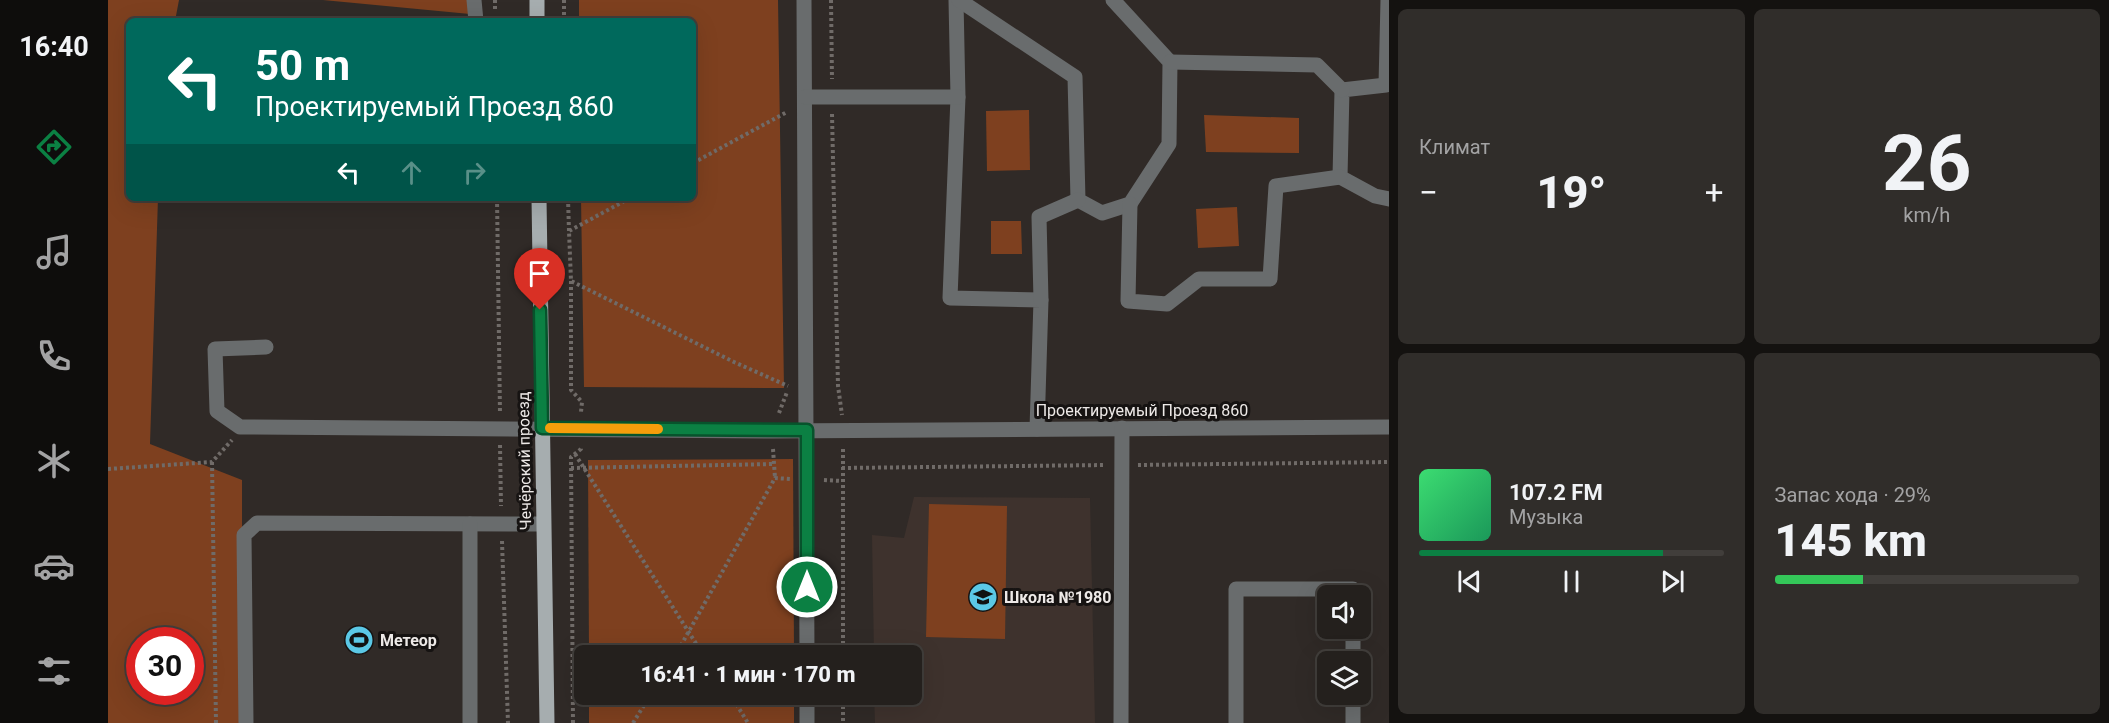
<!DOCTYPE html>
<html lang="ru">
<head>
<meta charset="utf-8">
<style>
  :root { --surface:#24201d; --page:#302d2a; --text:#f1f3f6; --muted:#a3a3a4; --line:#413e3b; --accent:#0b8043 }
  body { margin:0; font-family:Roboto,sans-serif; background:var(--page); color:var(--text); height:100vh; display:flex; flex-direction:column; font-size:22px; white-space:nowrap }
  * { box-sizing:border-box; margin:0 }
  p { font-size:20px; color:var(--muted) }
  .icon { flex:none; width:33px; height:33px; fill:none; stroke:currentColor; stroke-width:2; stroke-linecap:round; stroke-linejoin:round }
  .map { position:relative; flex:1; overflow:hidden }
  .details { display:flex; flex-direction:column; gap:9px; padding:9px; background:#141210; width:720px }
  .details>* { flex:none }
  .banner { position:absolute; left:18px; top:18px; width:570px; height:183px; border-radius:9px; box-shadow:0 6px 24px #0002,0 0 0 2px var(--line); background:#00695c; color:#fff; overflow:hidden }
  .controls { position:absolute; left:1209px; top:585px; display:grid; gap:12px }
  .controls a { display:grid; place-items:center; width:54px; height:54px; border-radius:9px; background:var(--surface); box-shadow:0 6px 24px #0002,0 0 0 2px var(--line); font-size:30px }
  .speed { position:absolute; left:18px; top:627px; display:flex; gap:12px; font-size:30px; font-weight:700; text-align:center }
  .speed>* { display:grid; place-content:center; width:78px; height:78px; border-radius:50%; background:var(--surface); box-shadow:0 6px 24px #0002,0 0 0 2px var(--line); line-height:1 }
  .speed .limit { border:9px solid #d22; background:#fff; color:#111 }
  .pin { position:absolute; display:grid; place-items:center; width:51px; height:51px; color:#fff; margin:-62px -26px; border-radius:50% 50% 50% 0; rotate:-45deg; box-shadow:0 0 6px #0007 }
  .pin .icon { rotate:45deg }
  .me { position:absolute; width:66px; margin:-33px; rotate:0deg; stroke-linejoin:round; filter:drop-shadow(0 0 4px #0008) }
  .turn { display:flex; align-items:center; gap:21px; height:126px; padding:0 30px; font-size:27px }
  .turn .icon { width:78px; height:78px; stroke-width:2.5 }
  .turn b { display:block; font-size:42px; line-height:51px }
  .lanes { display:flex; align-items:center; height:57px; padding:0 30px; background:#0003; justify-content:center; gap:30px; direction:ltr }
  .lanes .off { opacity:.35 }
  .big { font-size:45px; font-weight:800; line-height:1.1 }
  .details .tile { flex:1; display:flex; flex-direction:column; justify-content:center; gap:9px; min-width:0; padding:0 21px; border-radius:9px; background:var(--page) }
  .details .dial { align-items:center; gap:0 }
  .dial b { font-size:78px; line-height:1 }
  .song { display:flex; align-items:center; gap:18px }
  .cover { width:72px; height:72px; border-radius:9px; background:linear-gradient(135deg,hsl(140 70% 55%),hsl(150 70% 35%)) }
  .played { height:6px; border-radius:3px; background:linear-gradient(90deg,var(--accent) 80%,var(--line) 80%) }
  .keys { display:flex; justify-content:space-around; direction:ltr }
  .heat { display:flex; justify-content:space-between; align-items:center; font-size:33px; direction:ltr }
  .charge { height:9px; border-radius:4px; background:linear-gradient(90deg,#34c759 29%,var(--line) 0) }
  .details .tiles { flex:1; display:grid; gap:9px; grid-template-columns:repeat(2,1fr) }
  .trip { position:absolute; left:466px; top:645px; width:348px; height:60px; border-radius:9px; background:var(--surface); box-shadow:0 6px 24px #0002,0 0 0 2px var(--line); font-weight:800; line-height:60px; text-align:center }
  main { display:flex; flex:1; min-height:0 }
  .tabs { display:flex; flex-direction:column; width:108px; justify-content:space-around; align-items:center; background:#0e0d0c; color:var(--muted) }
  .tabs .icon { width:42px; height:42px }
  .tabs .current { color:var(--accent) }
  .tabs b { font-size:27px; color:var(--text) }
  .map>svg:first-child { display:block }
</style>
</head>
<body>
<main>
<nav class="tabs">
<b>16:40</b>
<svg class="icon current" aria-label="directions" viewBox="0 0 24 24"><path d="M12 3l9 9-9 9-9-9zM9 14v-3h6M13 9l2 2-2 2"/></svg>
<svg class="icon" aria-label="music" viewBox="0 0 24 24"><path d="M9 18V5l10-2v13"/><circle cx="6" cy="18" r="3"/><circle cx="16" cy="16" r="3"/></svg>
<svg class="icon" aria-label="phone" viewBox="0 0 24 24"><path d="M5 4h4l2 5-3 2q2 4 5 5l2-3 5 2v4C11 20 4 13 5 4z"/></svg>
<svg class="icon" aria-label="climate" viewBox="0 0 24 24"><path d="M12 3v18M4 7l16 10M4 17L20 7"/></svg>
<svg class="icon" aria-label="car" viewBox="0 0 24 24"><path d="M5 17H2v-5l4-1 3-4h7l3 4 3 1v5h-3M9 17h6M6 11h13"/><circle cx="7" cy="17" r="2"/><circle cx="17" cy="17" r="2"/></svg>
<svg class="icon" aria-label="filters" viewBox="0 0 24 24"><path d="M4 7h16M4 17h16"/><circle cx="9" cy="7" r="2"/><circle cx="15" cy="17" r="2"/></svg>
</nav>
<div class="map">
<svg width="1281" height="723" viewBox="0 0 1281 723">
  <rect width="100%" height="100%" fill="#302a27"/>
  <polygon fill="#3e322d" points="806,497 982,498 987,723 767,723 766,695 804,694 804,656 766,655 764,535 796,538"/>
  <g fill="#7e401f" fill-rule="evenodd">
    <path d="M0 0H71L67 21H21V198H50L42 444 134 480V723H0ZM32 640H82V692H32Z"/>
    <polygon points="215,0 362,0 362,14"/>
    <polygon points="471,0 670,0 676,388 476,387 473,198 585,198 585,21 471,21"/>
    <polygon points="921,110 922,170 879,171 878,111"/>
    <polygon points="1096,115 1191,118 1191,153 1098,152"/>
    <polygon points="1129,207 1131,246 1090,248 1088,209"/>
    <polygon points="883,221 913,221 914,254 883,254"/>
    <polygon points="685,459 686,655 481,655 480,460"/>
    <polygon points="821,504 899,506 897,639 818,637"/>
    <rect x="481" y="695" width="205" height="28"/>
  </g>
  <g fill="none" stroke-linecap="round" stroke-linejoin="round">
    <g stroke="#706b68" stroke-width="4" stroke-dasharray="3 3" stroke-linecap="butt">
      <polyline points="387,0 387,11"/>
      <polyline points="456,0 456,21"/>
      <polyline points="723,0 724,79"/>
      <polyline points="724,114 730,386 734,415"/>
      <polyline points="585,163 679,112"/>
      <polyline points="389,198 392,413"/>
      <polyline points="460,198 461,231"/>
      <polyline points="522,198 461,231 463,281 626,362 680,386"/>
      <polyline points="463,281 463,390 474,402 473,412"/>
      <polyline points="671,413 679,392"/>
      <polyline points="392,445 393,506"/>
      <polyline points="665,449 667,478"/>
      <polyline points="467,454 596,656"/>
      <polyline points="104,462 108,723"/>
      <polyline points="1030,465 1281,462"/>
      <polyline points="463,468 666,464"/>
      <polyline points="734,468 998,465"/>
      <polyline points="0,469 104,462 124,440"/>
      <polyline points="716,480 734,481"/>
      <polyline points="394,541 400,723"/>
      <polyline points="567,656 667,478 682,479"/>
      <polyline points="735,656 735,446"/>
      <polyline points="622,694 640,723"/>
      <polyline points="735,694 735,723"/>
      <polyline points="465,723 463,457 473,449 473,446"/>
      <polyline points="525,723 543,694"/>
    </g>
    <g stroke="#696c6d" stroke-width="15">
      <polyline points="366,0 368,21"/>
      <polyline points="696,0 699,656"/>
      <polyline points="848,0 850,97 842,298 933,300 929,429"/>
      <polyline points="851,0 967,77 970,200 994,213 1022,204 1061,144 1062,62 1005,0"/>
      <polyline points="1280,0 1278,85 1234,90 1232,177 1267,196 1281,199"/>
      <polyline points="1062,62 1209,65 1234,90"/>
      <polyline points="698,97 850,97"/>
      <polyline points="1022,204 1020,301 1059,304 1091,279 1162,279 1168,186 1232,177"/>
      <polyline points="933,300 931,217 970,200"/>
      <polyline points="158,347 107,349 109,411 132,427 665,431 1281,427"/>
      <polyline points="1245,662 1245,628"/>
      <polyline points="138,723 136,535 149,523 435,524"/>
      <polyline points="362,723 362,524"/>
      <polyline points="699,723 699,694"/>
      <polyline points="1013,723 1014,428"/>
      <polyline points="1128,723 1128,589 1245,589 1245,596"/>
      <polyline points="1245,723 1245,694"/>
    </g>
    <g stroke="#a6adaf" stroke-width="15">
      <polyline points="429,0 429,21"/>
      <polyline points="431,198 439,723"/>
    </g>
  </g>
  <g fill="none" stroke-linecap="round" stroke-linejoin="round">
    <g stroke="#07532c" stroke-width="15">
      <polyline id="route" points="432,310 434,428 699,430 699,587"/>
    </g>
    <use href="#route" stroke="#0b8043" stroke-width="10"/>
    <polyline stroke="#f59e0b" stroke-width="10" points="442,428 550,429"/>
  </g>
  <defs>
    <g id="school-disc" transform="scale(1.5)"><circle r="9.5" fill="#5bc8e6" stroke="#161312"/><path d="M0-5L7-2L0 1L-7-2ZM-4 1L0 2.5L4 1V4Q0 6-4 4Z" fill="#111"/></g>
    <g id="stadium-disc" transform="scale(1.5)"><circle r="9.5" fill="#5bc8e6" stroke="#161312"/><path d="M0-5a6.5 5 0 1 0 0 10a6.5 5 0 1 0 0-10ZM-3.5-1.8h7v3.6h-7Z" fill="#111"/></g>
  </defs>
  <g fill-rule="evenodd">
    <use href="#school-disc" x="875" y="597"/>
    <use href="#stadium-disc" x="251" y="640"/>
  </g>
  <g text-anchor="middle" stroke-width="6" stroke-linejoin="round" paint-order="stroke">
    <g font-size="16" fill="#ede9e7" stroke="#161312">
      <text x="1034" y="416">Проектируемый Проезд 860</text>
      <text transform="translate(416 461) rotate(-91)" y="6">Чечёрский проезд</text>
    </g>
    <g font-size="16" font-weight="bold" fill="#ede9e7" stroke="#161312" text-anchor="start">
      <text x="896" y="603">Школа №1980</text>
      <text x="272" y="646">Метеор</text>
    </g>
  </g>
</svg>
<div class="controls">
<a><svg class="icon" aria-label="sound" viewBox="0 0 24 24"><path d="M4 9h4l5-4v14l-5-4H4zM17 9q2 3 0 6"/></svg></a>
<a><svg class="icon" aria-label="layers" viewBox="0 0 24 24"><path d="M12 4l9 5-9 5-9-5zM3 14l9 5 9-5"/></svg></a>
</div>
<div class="speed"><div class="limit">30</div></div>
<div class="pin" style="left:432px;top:310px;background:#d93025"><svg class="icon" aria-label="arrive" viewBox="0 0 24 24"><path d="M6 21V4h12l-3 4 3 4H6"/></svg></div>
<svg class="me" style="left:699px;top:587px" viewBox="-20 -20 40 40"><circle r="17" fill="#0b8043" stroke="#fff" stroke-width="3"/><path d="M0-11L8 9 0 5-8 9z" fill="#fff"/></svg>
<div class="trip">16:41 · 1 мин · 170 m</div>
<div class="banner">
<div class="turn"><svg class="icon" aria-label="left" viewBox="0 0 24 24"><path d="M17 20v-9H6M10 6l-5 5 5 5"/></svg><div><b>50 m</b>Проектируемый Проезд 860</div></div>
<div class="lanes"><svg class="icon" aria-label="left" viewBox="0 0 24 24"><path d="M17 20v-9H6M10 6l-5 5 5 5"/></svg><svg class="icon off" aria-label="ahead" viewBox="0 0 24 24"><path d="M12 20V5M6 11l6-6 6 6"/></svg><svg class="icon off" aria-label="right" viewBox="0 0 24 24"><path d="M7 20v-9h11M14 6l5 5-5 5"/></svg></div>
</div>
</div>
<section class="details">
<div class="tiles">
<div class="tile"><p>Климат</p>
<div class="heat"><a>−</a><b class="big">19°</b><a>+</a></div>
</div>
<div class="tile dial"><b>26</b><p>km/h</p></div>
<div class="tile">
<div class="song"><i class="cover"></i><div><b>107.2 FM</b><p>Музыка</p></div></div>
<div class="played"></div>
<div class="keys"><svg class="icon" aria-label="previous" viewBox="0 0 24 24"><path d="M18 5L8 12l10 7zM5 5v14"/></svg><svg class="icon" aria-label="pause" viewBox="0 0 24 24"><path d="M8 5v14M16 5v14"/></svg><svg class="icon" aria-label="next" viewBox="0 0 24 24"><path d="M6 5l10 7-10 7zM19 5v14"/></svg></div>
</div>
<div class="tile"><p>Запас хода · 29%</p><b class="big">145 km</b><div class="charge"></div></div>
</div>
</section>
</main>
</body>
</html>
